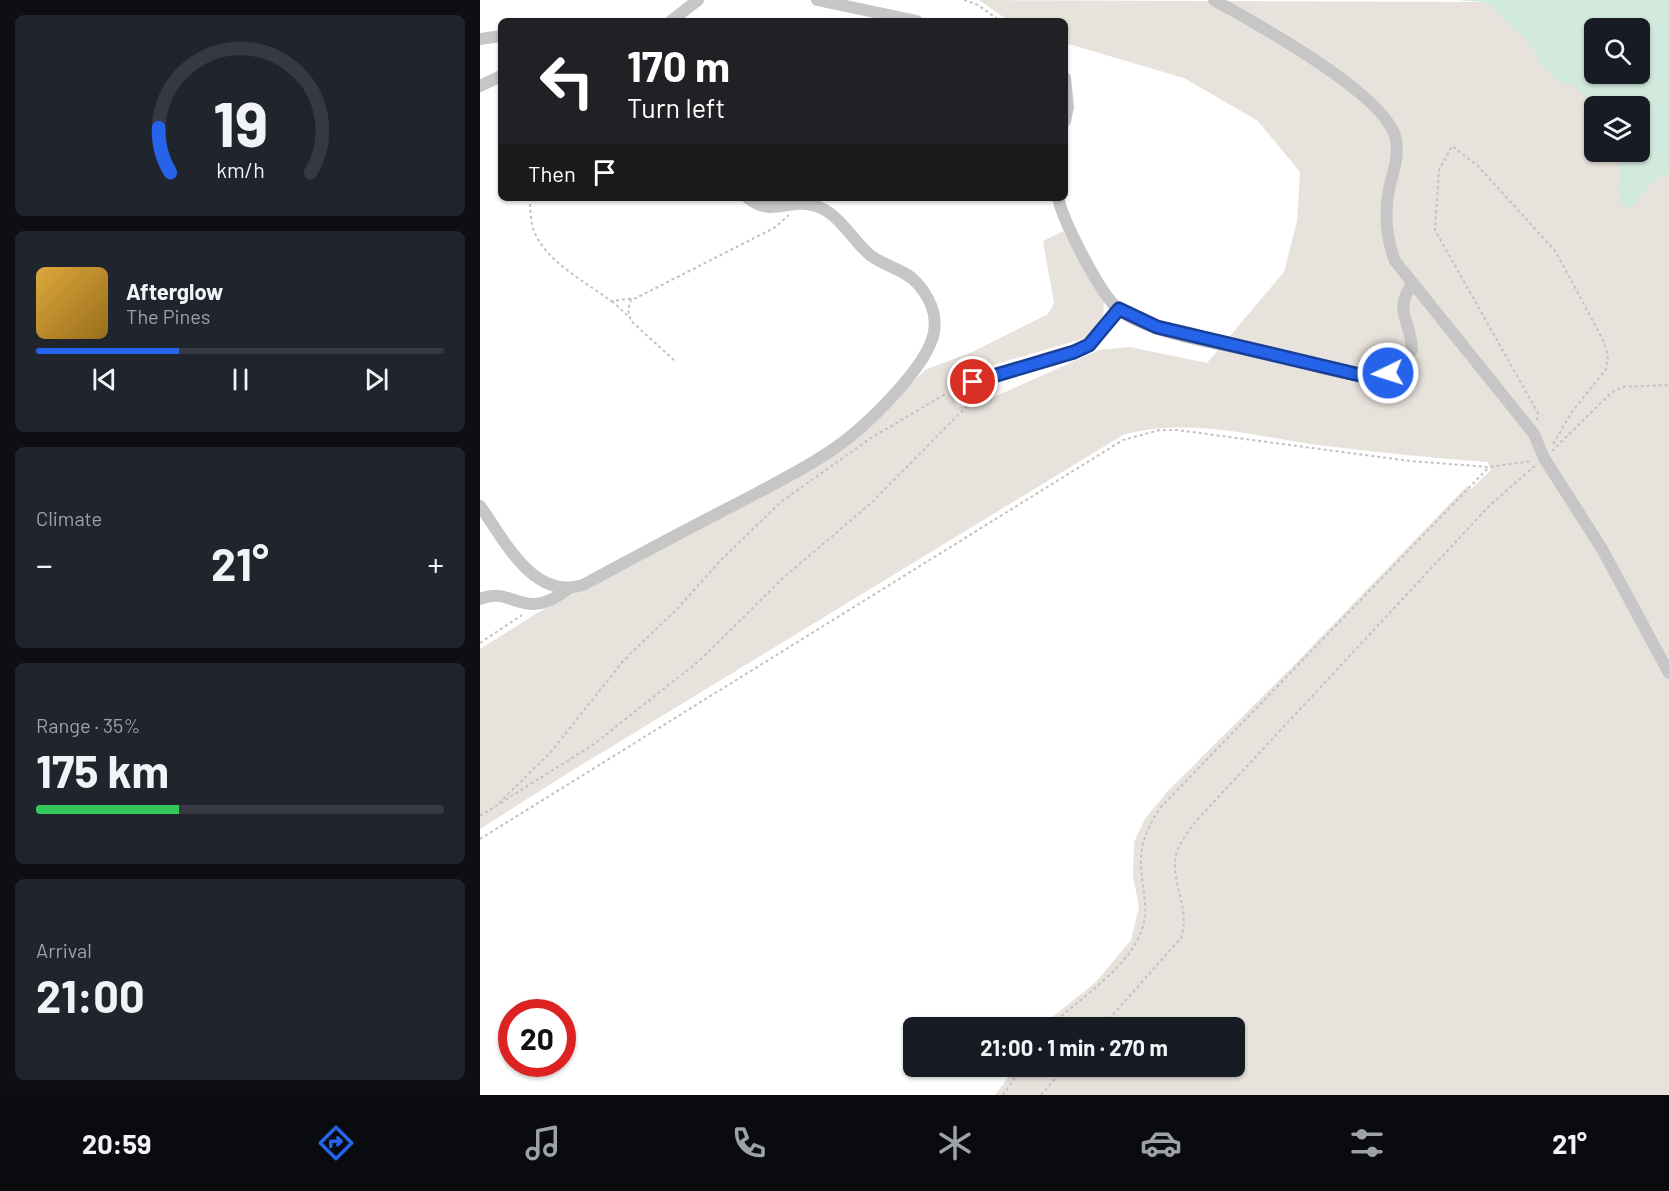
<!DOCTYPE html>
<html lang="en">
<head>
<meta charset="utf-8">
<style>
  :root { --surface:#171b24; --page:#20242c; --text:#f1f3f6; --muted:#9ea1a6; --line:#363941; --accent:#2563eb }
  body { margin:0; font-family:Barlow,sans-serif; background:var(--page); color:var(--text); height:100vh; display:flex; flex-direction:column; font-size:22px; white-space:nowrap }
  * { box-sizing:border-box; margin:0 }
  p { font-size:20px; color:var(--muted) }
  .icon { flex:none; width:33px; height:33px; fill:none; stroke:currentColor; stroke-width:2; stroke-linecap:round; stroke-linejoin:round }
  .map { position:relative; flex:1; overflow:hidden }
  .details { display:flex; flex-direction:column; gap:15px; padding:15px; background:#0d0f14; width:480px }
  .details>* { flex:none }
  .top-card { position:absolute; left:18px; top:18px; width:570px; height:183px; border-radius:9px; box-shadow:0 2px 4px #0004; background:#202124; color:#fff; overflow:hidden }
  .buttons { position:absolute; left:1104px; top:18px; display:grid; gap:12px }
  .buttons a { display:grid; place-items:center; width:66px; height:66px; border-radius:9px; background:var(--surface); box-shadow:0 2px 4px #0004; font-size:30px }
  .speed { position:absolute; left:18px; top:999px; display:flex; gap:12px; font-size:30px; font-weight:700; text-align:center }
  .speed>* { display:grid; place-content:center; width:78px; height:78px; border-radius:50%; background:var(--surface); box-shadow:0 2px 4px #0004; line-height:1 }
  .speed .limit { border:9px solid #d22; background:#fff; color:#111 }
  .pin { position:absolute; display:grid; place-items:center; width:51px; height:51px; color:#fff; margin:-26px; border:3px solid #fff; border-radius:50%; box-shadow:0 2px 6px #0007 }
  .me { position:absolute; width:66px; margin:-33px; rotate:266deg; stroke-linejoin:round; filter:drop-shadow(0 0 4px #0008) }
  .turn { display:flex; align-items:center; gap:21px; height:126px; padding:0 30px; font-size:27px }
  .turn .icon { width:78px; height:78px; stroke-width:2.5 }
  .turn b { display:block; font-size:42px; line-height:51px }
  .then { display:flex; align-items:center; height:57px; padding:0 30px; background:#0003; gap:12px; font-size:22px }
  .big { font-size:45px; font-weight:700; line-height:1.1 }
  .details .tile { flex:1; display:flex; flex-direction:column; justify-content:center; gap:9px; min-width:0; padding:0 21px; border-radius:9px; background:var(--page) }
  .details .dial { align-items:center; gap:0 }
  .dial svg { height:156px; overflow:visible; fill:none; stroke:var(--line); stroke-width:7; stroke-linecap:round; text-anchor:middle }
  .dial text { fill:var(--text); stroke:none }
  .song { display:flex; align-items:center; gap:18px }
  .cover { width:72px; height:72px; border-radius:9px; background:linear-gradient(135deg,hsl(40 70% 55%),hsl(40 70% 35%)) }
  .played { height:6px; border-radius:3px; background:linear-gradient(90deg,var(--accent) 35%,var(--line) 35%) }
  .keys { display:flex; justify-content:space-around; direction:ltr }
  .heat { display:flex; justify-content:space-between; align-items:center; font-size:33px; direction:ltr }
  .charge { height:9px; border-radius:4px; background:linear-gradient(90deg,#34c759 35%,var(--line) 0) }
  .trip { position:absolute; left:423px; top:1017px; width:342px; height:60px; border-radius:9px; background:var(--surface); box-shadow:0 2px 4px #0004; font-weight:700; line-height:60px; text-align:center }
  .tabs { display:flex; height:96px; justify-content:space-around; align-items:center; background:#090b0e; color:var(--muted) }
  .tabs .icon { width:42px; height:42px }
  .tabs .selected { color:var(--accent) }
  .tabs b { font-size:27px; color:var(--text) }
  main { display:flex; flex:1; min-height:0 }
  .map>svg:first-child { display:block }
</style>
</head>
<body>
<main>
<section class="details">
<div class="tile dial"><svg viewBox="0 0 100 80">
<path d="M14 69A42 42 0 1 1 86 69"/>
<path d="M14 69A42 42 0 0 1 8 46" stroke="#2563eb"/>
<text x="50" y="56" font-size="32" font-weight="700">19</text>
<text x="50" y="72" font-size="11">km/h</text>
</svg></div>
<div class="tile">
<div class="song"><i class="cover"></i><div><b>Afterglow</b><p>The Pines</p></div></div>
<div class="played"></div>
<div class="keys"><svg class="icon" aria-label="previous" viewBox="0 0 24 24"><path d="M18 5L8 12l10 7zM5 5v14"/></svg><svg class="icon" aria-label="pause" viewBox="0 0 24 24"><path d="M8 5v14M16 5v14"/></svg><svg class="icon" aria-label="next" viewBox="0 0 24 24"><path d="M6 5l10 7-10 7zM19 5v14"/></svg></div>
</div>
<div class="tile"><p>Climate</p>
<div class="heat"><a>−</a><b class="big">21°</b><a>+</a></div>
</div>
<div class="tile"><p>Range · 35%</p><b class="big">175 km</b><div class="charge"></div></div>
<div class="tile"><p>Arrival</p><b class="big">21:00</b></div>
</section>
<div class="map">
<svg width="1189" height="1095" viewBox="0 0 1189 1095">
  <rect width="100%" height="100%" fill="#fff"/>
  <path fill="#e8e2dc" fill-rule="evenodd" d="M499 0 1001 2 1012 6 1022 18 1114 28V74H1160L1189 90V1095H515L536 1067 754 1066V1028L560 1027 616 982 651 940 659 907 653 876 654 842 665 819 686 793 815 664 987 486 991 489 1011 470 1008 462C951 458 895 452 838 445 774 436 706 417 643 435L85 775 0 829V649L59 612 257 509 411 404 445 370 492 352 568 314 574 303 563 241 583 231 624 302 623 316 606 338 513 365 475 382 473 396 477 407 494 406 619 350 650 347 727 363 804 272 817 221 820 172 778 121 704 78 585 43V21H529ZM1114 106H1160V152H1114Z"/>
  <path fill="#d1eadd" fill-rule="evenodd" d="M977 0H1189V173L1171 184 1152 208 1141 205C1135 188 1143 171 1137 152H1160V106L1114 108 1097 88 1076 80 1059 61 1045 37 1022 18 1012 6 1001 2ZM1114 28H1160V74H1114Z"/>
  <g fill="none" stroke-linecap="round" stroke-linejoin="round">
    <g stroke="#c2c2c2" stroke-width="2" stroke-dasharray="3 3" stroke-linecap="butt">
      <polyline points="484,0 498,5 520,21"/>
      <path d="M49 198C51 209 50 221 54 231 66 262 106 282 131 301L156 298 294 228 309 215"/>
      <polyline points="151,299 148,310 151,321 195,361"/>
      <polyline points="132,301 148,316"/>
      <polyline points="1057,420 1058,413 955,230 959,170 972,146 998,166 1076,252 1123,340 1128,356 1126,369 1092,412 1072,446"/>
      <polyline points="1072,451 1131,393 1142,387 1189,385"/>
      <polyline points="0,643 42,615"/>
      <polyline points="19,803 70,753 144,660 198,608 241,560 302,501 391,438 467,393"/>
      <polyline points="0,816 114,744 219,661 302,579 391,503 500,393"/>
      <polyline points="0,839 643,440 680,430 697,430 930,461 1009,467 1052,461"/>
      <path d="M568 1028C598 999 656 964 664 922 667 910 664 897 663 885 658 852 662 835 681 807L1009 467"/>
      <path d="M621 1028 701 938C710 911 694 889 695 863 695 847 708 832 717 820L1010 505 1057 464"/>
      <polyline points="523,1095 543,1066"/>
      <polyline points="561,1095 586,1066"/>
    </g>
    <g stroke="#c6c6c6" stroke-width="12">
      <polyline points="337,0 437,21"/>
      <path d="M734 0C774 22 909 96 916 140 919 158 913 172 909 189 904 214 906 237 915 261L1054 434 1064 458 1122 549 1189 673"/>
      <polyline points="191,21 218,0"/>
      <polyline points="0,39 21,36"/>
      <polyline points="585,78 588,107 585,121"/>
      <polyline points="0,86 21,76"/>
      <path d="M578 198C584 223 620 294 639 310 672 336 759 347 801 357 831 364 864 376 895 377L916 369 932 350C931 321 913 311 932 284"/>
      <polyline points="477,388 594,352 609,345 639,309"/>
      <path d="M0 506C24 539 53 601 103 585 155 557 207 529 260 502 292 485 325 469 355 448 384 428 448 367 454 332 457 314 449 296 436 282 424 269 404 266 390 255 372 240 359 213 336 206 308 197 293 218 268 198"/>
      <path d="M0 599C22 589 35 605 55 604 68 603 78 596 89 589"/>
    </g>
  </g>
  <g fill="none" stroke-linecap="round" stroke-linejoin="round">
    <g stroke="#184099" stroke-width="15">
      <polyline id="route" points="493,382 594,352 609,345 639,309 677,327 884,376 908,373"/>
    </g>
    <use href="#route" stroke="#2563eb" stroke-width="10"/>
  </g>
</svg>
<div class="buttons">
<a><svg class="icon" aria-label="search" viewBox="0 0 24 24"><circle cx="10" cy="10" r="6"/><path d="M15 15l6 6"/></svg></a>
<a><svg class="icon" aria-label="layers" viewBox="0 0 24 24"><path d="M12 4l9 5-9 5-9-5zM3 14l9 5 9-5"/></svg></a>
</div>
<div class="speed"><div class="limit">20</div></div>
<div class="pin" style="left:493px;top:382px;background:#d93025"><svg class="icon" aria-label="arrive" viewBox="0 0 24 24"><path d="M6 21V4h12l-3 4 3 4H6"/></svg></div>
<svg class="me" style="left:908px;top:373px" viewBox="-20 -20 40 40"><circle r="17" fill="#2563eb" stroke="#fff" stroke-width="3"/><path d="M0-11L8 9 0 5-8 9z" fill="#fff"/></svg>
<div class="trip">21:00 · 1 min · 270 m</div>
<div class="top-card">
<div class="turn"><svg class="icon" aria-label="left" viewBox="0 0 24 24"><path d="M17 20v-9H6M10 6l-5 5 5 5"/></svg><div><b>170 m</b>Turn left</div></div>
<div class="then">Then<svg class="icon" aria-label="arrive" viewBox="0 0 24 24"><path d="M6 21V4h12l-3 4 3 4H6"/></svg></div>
</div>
</div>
</main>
<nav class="tabs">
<b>20:59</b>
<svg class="icon selected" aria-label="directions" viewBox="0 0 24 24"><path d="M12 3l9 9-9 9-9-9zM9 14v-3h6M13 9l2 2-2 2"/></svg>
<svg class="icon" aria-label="music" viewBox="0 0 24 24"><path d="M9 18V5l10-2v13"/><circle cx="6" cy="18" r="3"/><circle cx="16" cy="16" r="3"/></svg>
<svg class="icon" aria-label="phone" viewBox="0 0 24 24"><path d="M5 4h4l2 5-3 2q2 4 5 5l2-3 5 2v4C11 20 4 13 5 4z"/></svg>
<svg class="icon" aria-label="climate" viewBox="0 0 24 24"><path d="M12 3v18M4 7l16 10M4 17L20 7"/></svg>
<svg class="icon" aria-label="car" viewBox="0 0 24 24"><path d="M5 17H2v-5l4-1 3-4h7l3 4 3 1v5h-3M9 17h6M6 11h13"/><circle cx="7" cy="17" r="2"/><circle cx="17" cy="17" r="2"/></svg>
<svg class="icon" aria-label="filters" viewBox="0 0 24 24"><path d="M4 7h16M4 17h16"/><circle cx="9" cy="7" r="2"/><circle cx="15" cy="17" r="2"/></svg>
<b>21°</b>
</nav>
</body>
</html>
